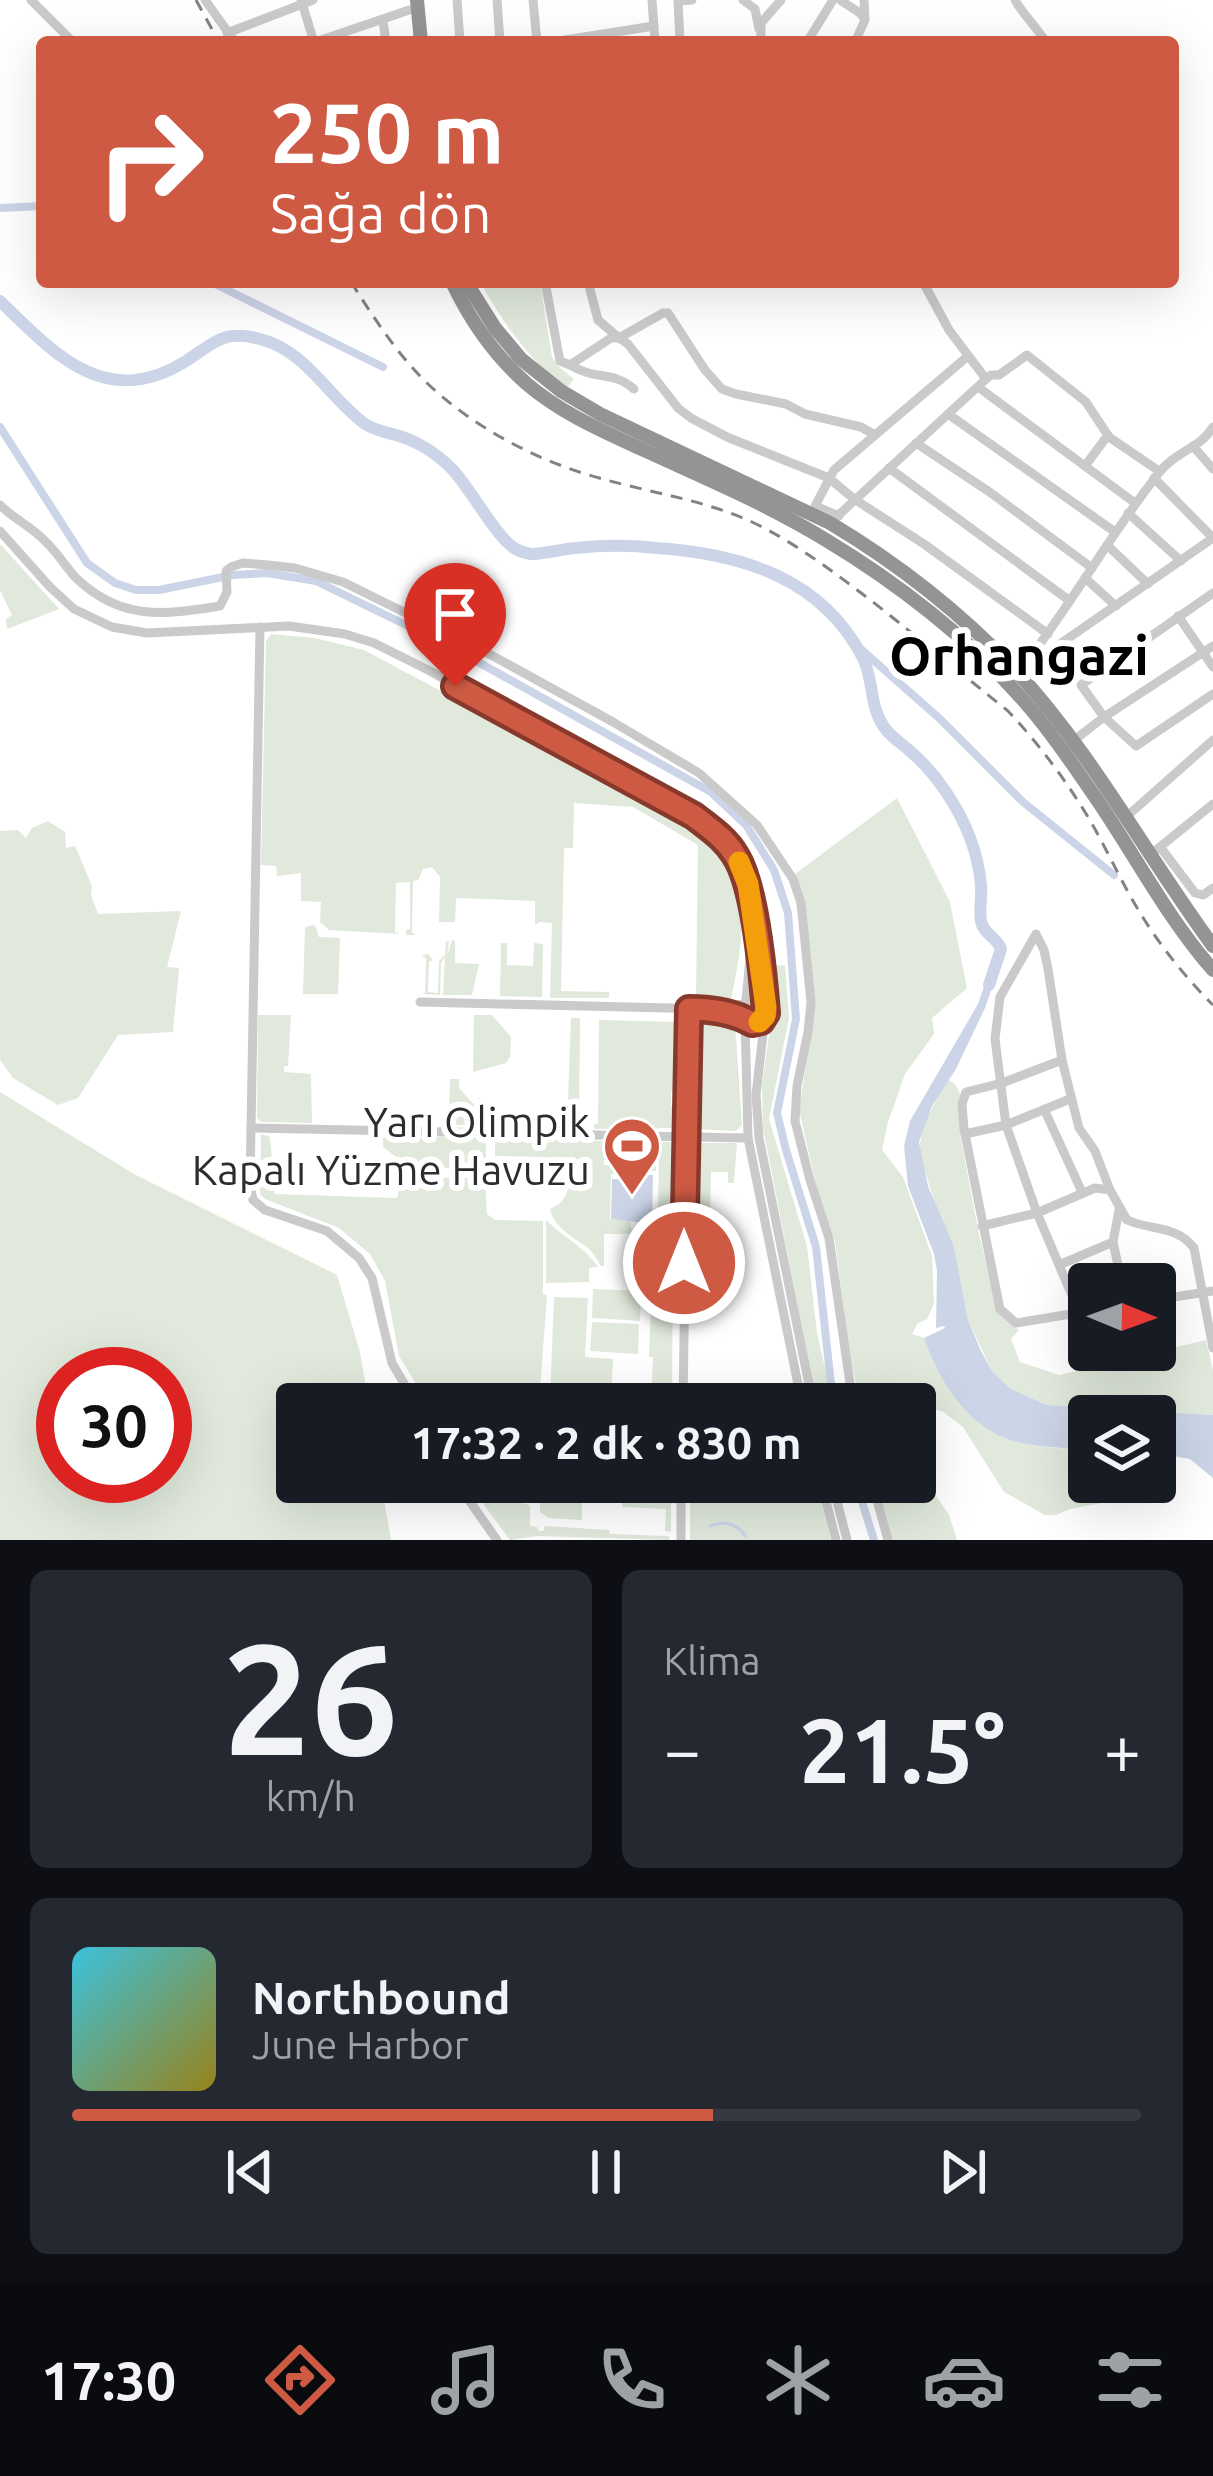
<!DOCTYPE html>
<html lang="tr">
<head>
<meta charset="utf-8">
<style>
  :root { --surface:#171b24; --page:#242831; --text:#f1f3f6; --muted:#9ea1a6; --line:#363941; --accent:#cf5a44 }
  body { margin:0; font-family:Ubuntu,sans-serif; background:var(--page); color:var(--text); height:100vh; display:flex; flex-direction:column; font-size:45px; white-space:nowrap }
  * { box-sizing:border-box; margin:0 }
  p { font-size:39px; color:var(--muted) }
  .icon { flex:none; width:66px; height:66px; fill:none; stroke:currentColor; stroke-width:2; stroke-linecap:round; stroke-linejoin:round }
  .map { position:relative; height:1540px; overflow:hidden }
  .drawer { display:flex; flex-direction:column; gap:30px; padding:30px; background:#0d0f14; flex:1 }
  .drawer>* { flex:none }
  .banner { position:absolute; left:36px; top:36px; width:1143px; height:252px; border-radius:12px; box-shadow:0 12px 48px #0002; background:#cf5a44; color:#fff; overflow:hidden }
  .needle { width:78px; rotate:91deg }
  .fabs { position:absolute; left:1068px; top:1263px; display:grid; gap:24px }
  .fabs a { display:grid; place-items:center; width:108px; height:108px; border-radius:12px; background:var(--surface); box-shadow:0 12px 48px #0002; font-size:60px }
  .speed { position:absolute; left:36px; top:1347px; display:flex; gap:24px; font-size:60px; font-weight:700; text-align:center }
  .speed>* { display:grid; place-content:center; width:156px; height:156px; border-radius:50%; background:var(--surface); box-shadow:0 12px 48px #0002; line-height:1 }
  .speed .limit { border:18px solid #d22; background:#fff; color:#111 }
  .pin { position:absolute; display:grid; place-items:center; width:102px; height:102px; color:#fff; margin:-123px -51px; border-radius:50% 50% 50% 0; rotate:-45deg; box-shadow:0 0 12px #0007 }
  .pin .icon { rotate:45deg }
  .me { position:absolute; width:132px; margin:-66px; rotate:0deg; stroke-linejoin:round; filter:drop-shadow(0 0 9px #0008) }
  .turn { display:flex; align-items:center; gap:42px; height:252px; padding:0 36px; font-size:54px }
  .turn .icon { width:156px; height:156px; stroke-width:2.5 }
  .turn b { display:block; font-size:84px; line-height:102px }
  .big { font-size:90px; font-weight:700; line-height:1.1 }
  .drawer .tile { flex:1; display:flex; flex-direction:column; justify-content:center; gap:18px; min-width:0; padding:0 42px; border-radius:18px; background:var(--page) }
  .drawer .dial { align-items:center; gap:0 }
  .dial b { font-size:156px; line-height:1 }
  .song { display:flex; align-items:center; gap:36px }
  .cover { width:144px; height:144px; border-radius:18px; background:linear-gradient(135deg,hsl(190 70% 55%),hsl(50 70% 35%)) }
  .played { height:12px; border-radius:6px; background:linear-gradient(90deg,var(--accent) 60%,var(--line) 60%) }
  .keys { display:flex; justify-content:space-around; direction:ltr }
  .heat { display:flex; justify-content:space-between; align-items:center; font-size:66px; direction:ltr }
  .drawer .tiles { flex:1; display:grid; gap:30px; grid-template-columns:1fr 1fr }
  .tile:last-child { grid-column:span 2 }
  .trip { position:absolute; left:276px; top:1383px; width:660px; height:120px; border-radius:12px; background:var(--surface); box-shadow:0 12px 48px #0002; font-weight:700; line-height:120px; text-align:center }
  .tabs { display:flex; height:192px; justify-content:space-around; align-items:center; background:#090b0e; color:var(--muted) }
  .tabs .icon { width:84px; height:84px }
  .tabs .active { color:var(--accent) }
  .tabs b { font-size:54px; color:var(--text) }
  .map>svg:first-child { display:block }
</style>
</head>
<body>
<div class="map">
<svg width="1213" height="1540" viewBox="0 0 1213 1540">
  <rect width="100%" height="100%" fill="#fff"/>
  <g fill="#e0e9dc" fill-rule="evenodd">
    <path d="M508 282H540L552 357 558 366 574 379 567 388C531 363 504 324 483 287Z"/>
    <polygon points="0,544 59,609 7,629 6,619 12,615 0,590"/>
    <path d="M271 634 314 638 364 650 690 824C754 874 746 928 731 999H696L698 845 633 807 574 803 573 848H564L561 991 609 992V998H550L552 923 539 922 535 925V901L456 898 455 922H439L440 877 432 867 423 869 418 880 413 881 412 933 416 935H406V930L410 929V882L396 883 395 932 399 934 329 930 320 922 321 902 301 901V873L277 876 276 866 261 865 266 641Z"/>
    <path d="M897 798 950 902 967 988 932 1018 934 1034 905 1074 888 1122 882 1150 903 1177 932 1256 934 1304 927 1319 917 1324 912 1334 924 1338C941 1389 972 1426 1024 1443 1043 1449 1068 1448 1089 1450V1482H1127L1107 1502 1070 1509 1056 1515H1045L1004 1492 963 1427 942 1411 934 1410 921 1418 918 1423 920 1450 933 1491 949 1515 957 1540H892L877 1482H915V1404H860L849 1350 835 1241 816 1184 799 1110 812 1026 801 891 795 874Z"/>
    <polygon points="48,821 65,832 66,848 75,846 92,886 91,895 98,914 181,911 167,967 179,968 173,1032 118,1035 78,1098 58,1105 13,1078 0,1060 0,831 18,830 26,838 32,828"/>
    <polygon points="313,925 316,927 319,937 340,938 338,994 303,994 305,927"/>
    <polygon points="452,940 455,940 455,963 479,964 472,995 443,995 445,957 441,963 440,995 422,994 425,993 426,958 422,955 428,954 433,960 429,962 428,992 438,993 439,961 445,955 446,941 449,941 447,956"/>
    <polygon points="501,943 507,943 507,965 533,966 534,943 543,944 542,997 500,996"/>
    <polygon points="785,965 789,1018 769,1119 807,1246 817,1333 833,1404 821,1404 818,1394 814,1390 763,1128 762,1085 773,1006 765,966"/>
    <polygon points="258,1015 291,1015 288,1066 284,1066 284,1072 311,1074 312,1123 261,1122 257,1118"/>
    <polygon points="474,1015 492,1015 511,1037 510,1057 506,1063 473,1072"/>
    <polygon points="703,1016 727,1017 735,1024 742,1125 736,1131 696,1129 702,1038 699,1020"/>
    <polygon points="571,1018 580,1018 579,1128 567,1128"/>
    <polygon points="599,1020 676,1022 675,1090 671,1091 671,1106 675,1107 674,1128 594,1129 594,1124 598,1124"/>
    <polygon points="450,1079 459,1079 459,1088 473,1104 480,1097 487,1109 483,1125 449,1125"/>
    <polygon points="947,1079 955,1084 961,1095 960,1135 979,1234 998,1311 1019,1330 1011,1339 1020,1362 1059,1375 1206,1340 1213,1370 1213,1415 1047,1405 1011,1389 992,1371 968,1320 954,1247 940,1219 919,1152 923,1126"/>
    <path d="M0 1092 134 1174 337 1275 360 1352 369 1404H297V1482H381L391 1540H0ZM165 1374V1476H63V1374Z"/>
    <polygon points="261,1134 270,1137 275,1194 395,1198 398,1197 398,1177 485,1178 487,1214 495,1220 543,1221 543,1294 547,1295 539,1404 428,1404 399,1356 385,1281 370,1254 339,1228 265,1199 260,1194"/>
    <polygon points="383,1136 466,1137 468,1139 470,1137 486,1136 486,1168 395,1168 395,1156 383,1147"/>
    <path d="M495 1137 604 1141V1165L656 1166V1171L611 1174 610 1219 631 1221V1228L656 1229V1234H604V1266H601C598 1261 592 1251 588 1248 572 1236 555 1229 550 1209 577 1199 572 1165 544 1161V1157L495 1156Z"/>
    <polygon points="610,1141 670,1142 675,1151 674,1212 658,1211 659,1150 610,1149"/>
    <polygon points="700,1143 737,1143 734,1183 728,1183 728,1172 711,1172 710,1212 699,1212 695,1209 696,1147"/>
    <polygon points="659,1218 673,1218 672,1404 651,1404 653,1357 649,1357 652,1278 658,1258"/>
    <path d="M546 1220C564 1238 584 1246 598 1267L589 1268V1282L546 1283Z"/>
    <polygon points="593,1289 641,1291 640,1321 592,1318"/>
    <polygon points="554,1297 588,1298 585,1357 613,1359 611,1400 550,1397"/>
    <polygon points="592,1322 639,1324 638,1354 590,1351"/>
    <polygon points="467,1482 486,1482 486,1500 528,1504 530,1507 530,1526 537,1527 539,1531 544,1531 544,1526 609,1530 610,1534 668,1536 670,1540 537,1536 510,1540"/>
    <polygon points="540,1482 553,1482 553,1501 582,1502 582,1520 549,1518 540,1512"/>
    <polygon points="635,1482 671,1482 671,1532 665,1531 666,1509 622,1507 622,1497 628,1496 629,1488 634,1488"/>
    <polygon points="819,1493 831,1540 690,1540 690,1495"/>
  </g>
  <g fill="#cbd5e7">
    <path d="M991 966H994L993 985 985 1008 956 1069 932 1106 919 1142 928 1186 954 1247 968 1320 981 1351 992 1371 1011 1389 1047 1405 1213 1415V1478L1190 1459 1155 1453V1416H1089V1450C1062 1447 1030 1448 1005 1438 965 1423 937 1377 924 1338L945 1328 944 1326 936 1328 937 1271 934 1254 908 1186 904 1146 910 1121 978 1004Z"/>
    <polygon points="636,1174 653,1175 652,1224 611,1219 612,1179 635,1179"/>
  </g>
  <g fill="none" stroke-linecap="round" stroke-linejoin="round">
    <path stroke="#cbd5e7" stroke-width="3" d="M710 1526C723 1520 739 1524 745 1536"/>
    <g stroke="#cbd5e7" stroke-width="8">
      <polyline points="0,208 42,206"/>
      <polyline points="211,282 383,367"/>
      <polyline points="0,427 87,563 115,583 136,590 159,590 233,575 267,573 316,581 453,648 711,792 746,825 774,870 788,913 796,1019 777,1113 786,1150 816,1247 831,1384 836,1404"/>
      <polyline points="855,644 939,718 1023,802 1114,875"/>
      <polyline points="856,1482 874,1540"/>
    </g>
    <path stroke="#cbd5e7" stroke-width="12" d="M0 301C55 355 107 411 186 361 214 343 223 329 260 339 307 351 328 397 365 424 376 431 386 432 399 436 419 442 437 454 452 469 471 489 494 534 514 548 519 551 525 553 531 554 545 554 561 549 576 548 603 545 630 545 657 548 742 554 822 578 863 658 874 681 869 705 884 727 891 737 901 743 910 751 924 763 936 777 946 792 965 820 978 851 981 885 982 897 979 910 981 921 983 934 997 937 1001 949L989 985"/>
    <g stroke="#cacaca" stroke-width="9">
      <polyline points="31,0 73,42"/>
      <polyline points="205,0 235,42"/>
      <polyline points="301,0 314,42"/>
      <polyline points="457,0 460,42"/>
      <polyline points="497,0 500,42"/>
      <polyline points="533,0 537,42"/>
      <polyline points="652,0 655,42"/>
      <polyline points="743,0 755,9 759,29"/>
      <polyline points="840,0 860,13 864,18"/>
      <path d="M1015 0C1024 16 1036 26 1046 42"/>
      <polyline points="380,20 409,10"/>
      <polyline points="227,33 313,0"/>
      <polyline points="315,42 380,20 383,21 386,42"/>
      <polyline points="552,42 654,26"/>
      <polyline points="680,42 678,1 692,0"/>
      <polyline points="761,42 761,23 781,0"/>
      <polyline points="807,42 833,0"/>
      <polyline points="855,42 865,20 864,0"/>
      <polyline points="545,282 560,361 570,365 611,338 619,338 628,344 678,408 691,418 727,437 829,478 854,499 924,544 1048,634"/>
      <polyline points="588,282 598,320 619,338 663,313 668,313 705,370 722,389 736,394 786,404 805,414 861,427 875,435"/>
      <polyline points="923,282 949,330 986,379"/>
      <path d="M570 365C596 381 612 370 634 389"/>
      <polyline points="978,387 1135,503"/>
      <polyline points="948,414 1115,532"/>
      <polyline points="916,443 991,493 1092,568"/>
      <polyline points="1193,446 1213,469"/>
      <polyline points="1085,466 1108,435"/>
      <polyline points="889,468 1070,601"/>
      <path d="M0 505C14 519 32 527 45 541 57 552 65 566 76 578 121 621 163 615 220 606L227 592 226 571 231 567 243 563 268 565 295 568 343 582 493 656 613 722 699 773 757 825 793 879 801 903 811 1002 808 1032 797 1086 795 1121 810 1180 829 1238 853 1404"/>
      <polyline points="1128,513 1181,561"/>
      <polyline points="839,516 815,506 834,470 968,356"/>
      <polyline points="830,523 986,379 991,375 999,375 1027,355 1086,402 1109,437 1159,471"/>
      <path d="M0 531 50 587 74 609 112 627 147 633 289 626 345 634 374 643 430 671 694 816C710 828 726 839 736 856 757 890 760 965 766 1007"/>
      <polyline points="1107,545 1148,584"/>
      <polyline points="1085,578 1116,606"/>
      <polyline points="1213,593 1081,685 1104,717 1213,646"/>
      <polyline points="1178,616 1213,667"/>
      <polyline points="260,627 250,1185 253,1200 265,1210 327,1231 359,1258 372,1278 392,1363 416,1404"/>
      <path d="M1025 664C1072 603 1110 535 1158 474 1174 452 1201 448 1213 427"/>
      <polyline points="1018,673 1213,538 1154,478"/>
      <polyline points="1073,741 1104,717 1136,746 1213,694"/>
      <polyline points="1125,818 1213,740"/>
      <polyline points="1161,848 1195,893 1203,895 1213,888"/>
      <polyline points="1150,855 1213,804"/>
      <circle cx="754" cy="1010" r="12"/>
      <polyline points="746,1001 752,936"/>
      <polyline points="420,1002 710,1009 744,1004"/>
      <polyline points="765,1016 756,1095 759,1138 813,1404"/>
      <polyline points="745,1018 748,1138 802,1404"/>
      <polyline points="1062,1060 1002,1083 966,1092 962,1104 964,1129 1000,1309 1016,1323 1089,1311"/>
      <polyline points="1044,1109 1082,1192"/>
      <polyline points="251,1128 748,1138"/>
      <polyline points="965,1134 1006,1125 1070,1099"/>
      <polyline points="982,1226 1037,1213 1095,1188 1110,1190"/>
      <polyline points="1113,1242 1122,1284"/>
      <polyline points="1059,1265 1113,1242 1119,1210"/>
      <polyline points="1155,1300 1213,1291"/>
      <path d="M1079 1312 1037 1213 1006 1125 995 1039 1000 997 1036 934 1044 950 1048 969 1062 1060 1079 1128 1095 1151 1110 1190 1127 1220C1152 1231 1177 1225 1194 1248L1213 1348"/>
      <polyline points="683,1404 689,1009"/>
      <polyline points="456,1482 497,1540"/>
      <polyline points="832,1482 847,1540"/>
      <polyline points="872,1482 888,1540"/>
      <polyline points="681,1484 821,1482 836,1540"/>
      <polyline points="681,1540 681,1482"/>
    </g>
    <g stroke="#949494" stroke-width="14">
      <polyline points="417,0 421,42"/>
      <path d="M452 282C470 320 495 356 527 384 562 414 605 432 646 451 707 479 769 505 826 540 896 582 970 639 1024 701 1052 733 1076 769 1100 804 1137 859 1169 920 1213 970"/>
      <path d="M466 282 495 328 521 359 561 391 600 414 830 523C897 563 962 614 1016 671 1092 753 1146 855 1213 946"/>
    </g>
    <g stroke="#828282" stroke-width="3" stroke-dasharray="12 9" stroke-linecap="butt">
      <polyline points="196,0 219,42"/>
      <path d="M351 282C374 318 397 354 428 384 476 429 539 462 603 479 652 493 704 500 752 522 796 543 835 573 873 602 919 638 963 675 1008 711 1038 743 1065 779 1088 817 1107 849 1122 884 1142 916 1162 948 1186 978 1213 1005"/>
    </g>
  </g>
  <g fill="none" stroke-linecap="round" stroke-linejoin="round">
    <g stroke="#873a2c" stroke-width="30">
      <path id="route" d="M455 686 694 816C709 828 725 838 735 855 755 885 763 975 766 1013L761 1021 752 1023C733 1012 712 1009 689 1009L684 1263"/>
    </g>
    <use href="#route" stroke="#cf5a44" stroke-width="21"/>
    <polyline stroke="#f59e0b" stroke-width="21" points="739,862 748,884 766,1007 765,1016 759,1022"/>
  </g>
  <defs>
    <g id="stadium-pin" transform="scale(3)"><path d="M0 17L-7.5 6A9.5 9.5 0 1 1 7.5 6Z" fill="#cf5a44" stroke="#fff"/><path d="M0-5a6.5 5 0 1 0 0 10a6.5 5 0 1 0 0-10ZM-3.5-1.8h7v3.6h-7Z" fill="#fff"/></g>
  </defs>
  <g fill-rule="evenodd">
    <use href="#stadium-pin" x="632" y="1146"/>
  </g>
  <g text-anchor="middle" stroke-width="12" stroke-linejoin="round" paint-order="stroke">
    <g font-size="42" fill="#2d2d2d" stroke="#fff" text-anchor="end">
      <text x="590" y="1137">Yarı Olimpik<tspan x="590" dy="48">Kapalı Yüzme Havuzu</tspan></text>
    </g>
    <g font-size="54" font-weight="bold" fill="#000" stroke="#fff">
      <text x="1019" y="675">Orhangazi</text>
    </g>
  </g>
</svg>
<div class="fabs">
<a><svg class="needle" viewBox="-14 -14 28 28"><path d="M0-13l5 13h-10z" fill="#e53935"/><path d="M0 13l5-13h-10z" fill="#9ea1a6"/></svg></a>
<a><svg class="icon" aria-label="layers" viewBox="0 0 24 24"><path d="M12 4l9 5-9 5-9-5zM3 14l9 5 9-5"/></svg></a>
</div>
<div class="speed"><div class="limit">30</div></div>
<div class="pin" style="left:455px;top:686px;background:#d93025"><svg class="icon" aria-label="arrive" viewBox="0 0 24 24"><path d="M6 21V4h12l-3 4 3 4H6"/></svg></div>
<svg class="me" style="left:684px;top:1263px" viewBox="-20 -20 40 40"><circle r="17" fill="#cf5a44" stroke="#fff" stroke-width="3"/><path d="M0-11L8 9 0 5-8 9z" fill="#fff"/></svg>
<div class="trip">17:32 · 2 dk · 830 m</div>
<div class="banner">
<div class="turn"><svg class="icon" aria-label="right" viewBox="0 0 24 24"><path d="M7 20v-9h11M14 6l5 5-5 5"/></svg><div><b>250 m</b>Sağa dön</div></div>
</div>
</div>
<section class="drawer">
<div class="tiles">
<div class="tile dial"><b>26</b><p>km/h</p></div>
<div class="tile"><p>Klima</p>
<div class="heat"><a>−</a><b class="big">21.5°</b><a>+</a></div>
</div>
<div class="tile">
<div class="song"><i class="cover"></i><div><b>Northbound</b><p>June Harbor</p></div></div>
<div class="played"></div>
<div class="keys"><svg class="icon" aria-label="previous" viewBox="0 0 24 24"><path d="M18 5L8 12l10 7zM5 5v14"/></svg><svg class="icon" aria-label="pause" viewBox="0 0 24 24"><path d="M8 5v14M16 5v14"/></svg><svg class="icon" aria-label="next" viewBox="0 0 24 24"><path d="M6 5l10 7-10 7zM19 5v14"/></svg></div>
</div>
</div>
</section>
<nav class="tabs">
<b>17:30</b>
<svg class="icon active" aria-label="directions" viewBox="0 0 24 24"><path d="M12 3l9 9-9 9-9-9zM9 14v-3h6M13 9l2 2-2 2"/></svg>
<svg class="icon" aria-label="music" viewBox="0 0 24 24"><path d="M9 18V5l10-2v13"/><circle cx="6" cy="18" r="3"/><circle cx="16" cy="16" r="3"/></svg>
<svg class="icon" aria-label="phone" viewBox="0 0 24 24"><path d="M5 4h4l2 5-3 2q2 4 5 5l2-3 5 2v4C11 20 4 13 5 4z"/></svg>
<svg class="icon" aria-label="climate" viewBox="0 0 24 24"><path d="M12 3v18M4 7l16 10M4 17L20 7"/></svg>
<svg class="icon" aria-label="car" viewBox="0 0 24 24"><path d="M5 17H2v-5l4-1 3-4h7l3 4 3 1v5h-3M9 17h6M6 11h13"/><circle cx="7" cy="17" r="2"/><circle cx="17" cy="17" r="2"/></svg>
<svg class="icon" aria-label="filters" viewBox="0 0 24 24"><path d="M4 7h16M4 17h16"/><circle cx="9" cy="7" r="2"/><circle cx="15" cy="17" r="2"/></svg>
</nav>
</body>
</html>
